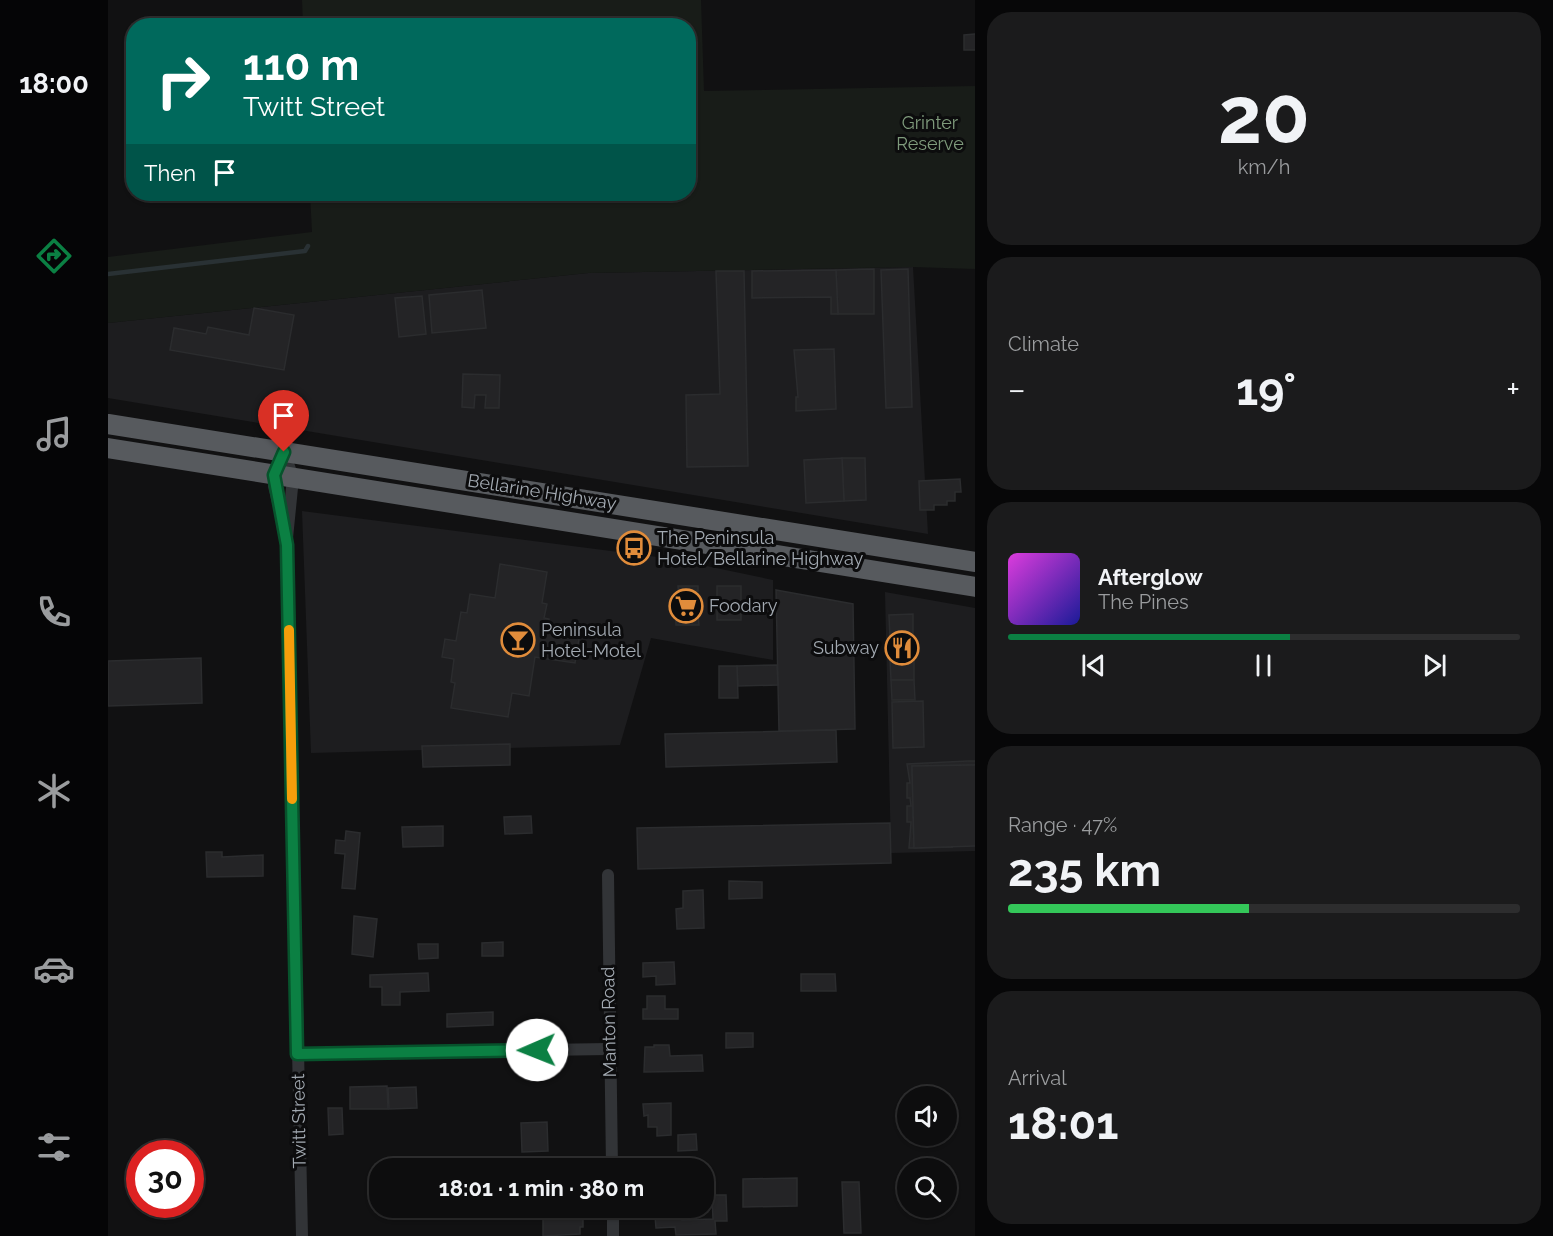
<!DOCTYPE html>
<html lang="en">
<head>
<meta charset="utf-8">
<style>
  :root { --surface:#0d0d0e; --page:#1b1b1c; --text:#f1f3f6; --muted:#9a9c9e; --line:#2d2d2e; --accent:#0b8043 }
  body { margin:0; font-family:Raleway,sans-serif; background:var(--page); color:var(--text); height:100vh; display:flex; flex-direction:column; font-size:22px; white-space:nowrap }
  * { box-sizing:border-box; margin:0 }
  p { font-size:20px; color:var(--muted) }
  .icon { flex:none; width:33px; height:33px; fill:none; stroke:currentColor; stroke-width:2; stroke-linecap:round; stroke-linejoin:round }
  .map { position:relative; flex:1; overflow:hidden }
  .panel { display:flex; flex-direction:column; gap:12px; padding:12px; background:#070708; width:578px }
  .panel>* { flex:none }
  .hud { position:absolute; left:18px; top:18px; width:570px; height:183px; border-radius:24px; box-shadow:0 2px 4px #0004,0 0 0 2px var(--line); background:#00695c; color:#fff; overflow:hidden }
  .controls { position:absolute; left:789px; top:1086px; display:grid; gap:12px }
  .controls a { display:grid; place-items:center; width:60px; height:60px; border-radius:50%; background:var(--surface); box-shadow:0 2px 4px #0004,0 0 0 2px var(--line); font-size:30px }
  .speed { position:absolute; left:18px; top:1140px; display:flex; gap:12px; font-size:30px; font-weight:700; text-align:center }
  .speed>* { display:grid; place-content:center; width:78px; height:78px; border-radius:50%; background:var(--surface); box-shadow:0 2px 4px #0004,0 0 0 2px var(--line); line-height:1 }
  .speed .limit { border:9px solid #d22; background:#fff; color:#111 }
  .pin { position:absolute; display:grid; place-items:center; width:51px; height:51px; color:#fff; margin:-62px -26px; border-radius:50% 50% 50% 0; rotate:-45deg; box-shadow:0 0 6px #0007 }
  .pin .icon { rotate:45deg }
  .me { position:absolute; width:66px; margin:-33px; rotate:269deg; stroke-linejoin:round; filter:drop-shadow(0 0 4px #0008) }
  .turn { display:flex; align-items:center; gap:21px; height:126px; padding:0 18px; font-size:27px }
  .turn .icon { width:78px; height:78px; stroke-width:2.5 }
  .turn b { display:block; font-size:42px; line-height:51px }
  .then { display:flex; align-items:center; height:57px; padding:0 18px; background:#0003; gap:12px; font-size:22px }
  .big { font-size:45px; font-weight:700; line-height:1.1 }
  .panel .card { flex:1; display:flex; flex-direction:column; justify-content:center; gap:9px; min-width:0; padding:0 21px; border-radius:24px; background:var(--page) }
  .panel .dial { align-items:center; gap:0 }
  .dial b { font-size:78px; line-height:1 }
  .song { display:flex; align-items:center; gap:18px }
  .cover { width:72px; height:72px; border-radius:9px; background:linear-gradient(135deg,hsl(300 70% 55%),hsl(240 70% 35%)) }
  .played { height:6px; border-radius:3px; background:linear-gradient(90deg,var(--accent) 55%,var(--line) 55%) }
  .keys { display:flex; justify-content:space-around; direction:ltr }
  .heat { display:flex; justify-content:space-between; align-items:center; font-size:33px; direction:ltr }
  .charge { height:9px; border-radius:4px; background:linear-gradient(90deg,#34c759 47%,var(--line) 0) }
  .trip { position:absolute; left:261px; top:1158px; width:345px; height:60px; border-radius:24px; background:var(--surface); box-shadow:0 2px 4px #0004,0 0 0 2px var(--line); font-weight:700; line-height:60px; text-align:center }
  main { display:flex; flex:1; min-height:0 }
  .dock { display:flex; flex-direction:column; width:108px; justify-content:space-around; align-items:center; background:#050506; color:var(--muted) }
  .dock .icon { width:42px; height:42px }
  .dock .current { color:var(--accent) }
  .dock b { font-size:27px; color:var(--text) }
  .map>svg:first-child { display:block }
</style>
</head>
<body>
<main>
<nav class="dock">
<b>18:00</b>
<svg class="icon current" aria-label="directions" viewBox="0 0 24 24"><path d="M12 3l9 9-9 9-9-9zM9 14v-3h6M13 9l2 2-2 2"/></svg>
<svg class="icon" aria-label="music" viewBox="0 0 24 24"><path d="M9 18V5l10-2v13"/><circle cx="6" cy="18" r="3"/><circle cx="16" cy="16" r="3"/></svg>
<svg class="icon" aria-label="phone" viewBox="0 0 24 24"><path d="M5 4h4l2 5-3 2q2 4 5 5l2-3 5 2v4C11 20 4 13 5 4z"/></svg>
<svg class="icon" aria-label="climate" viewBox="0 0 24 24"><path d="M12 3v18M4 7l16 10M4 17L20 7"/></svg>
<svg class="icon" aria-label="car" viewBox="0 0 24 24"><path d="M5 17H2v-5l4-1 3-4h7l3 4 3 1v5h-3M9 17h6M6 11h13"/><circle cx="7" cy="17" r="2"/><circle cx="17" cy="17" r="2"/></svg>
<svg class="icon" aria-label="filters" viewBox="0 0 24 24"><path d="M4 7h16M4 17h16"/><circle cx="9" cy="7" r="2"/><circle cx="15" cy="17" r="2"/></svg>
</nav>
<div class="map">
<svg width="868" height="1236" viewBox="0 0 868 1236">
  <rect width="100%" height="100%" fill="#111112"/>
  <g fill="#1d1d1f">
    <polygon points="805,267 820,534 0,398 0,323 480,273"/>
    <polygon points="194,511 565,559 665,580 665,660 543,638 512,745 203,753"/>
    <polygon points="777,592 867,608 867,851 783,853"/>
  </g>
  <polygon fill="#181c18" points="194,0 593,0 596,91 867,86 867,269 805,267 480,273 0,323 0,257 204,232 202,194 580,194 580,26 195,25"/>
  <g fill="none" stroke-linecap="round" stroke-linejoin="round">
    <polyline stroke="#293134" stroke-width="4.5" points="0,274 197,251 200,246"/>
  </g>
  <g fill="#242426" stroke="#2b2c2e" stroke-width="1.5">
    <polygon points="868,34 868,50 856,50 856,35"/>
    <polygon points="766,269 766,314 730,314 728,270"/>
    <polygon points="800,269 804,407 778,408 773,270"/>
    <polygon points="728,270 730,314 723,314 723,297 644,298 644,271"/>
    <polygon points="608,271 636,271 640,466 579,467 578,395 612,394"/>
    <polygon points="374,290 378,328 324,333 321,295"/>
    <polygon points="314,296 318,334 291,337 287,298"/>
    <polygon points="146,308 186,315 176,370 62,350 66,328 98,334 100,327 141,335"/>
    <polygon points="726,349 728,409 688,411 688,397 690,397 686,350"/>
    <polygon points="355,374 392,375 391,408 377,408 378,395 367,395 366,408 354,407"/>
    <polygon points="734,458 757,458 758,500 736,501"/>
    <polygon points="734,458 736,501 698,503 696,460"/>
    <polygon points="852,479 853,492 847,492 847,501 839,501 839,505 826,505 826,510 812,510 811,481"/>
    <polygon points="392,564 439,572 434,603 439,604 436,618 441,619 440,628 472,633 467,663 427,657 421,696 404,693 400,717 343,708 347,683 343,682 346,659 334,657 337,639 348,641 353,612 359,613 362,594 387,598"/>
    <polygon points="570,586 590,586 590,591 588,591 591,625 568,625 567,597 571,596"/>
    <rect x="609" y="586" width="24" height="34"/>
    <polygon points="668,590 745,604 747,729 671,731"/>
    <polygon points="805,614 805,637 782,638 781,615"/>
    <polygon points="805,637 806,658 782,659 782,638"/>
    <polygon points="93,658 94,703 0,706 0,661"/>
    <polygon points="806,658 806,680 783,680 782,659"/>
    <polygon points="669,665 670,685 630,686 629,666"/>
    <polygon points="611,666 629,666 630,698 611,698"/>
    <polygon points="783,680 806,680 807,700 784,700"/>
    <polygon points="815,701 816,747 785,748 784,702"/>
    <polygon points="728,730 729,762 558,767 557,734"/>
    <polygon points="402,744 402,765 315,767 314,746"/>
    <polygon points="860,761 868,761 868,765 804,766 806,848 845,847 801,848 803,822 799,822 799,806 803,806 802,798 799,798 799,783 802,783 799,764"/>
    <polygon points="868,765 868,846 806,848 804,766"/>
    <polygon points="423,816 424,833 397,834 396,817"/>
    <polygon points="782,823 783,863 530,869 529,828"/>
    <polygon points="335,826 335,846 295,847 294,827"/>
    <polygon points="238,831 252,833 247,889 234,888 237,854 227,853 228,840 237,841"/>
    <polygon points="98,852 114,852 114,857 155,855 155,876 99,877"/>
    <polygon points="621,881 654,882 654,898 621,899"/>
    <polygon points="595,890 596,928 569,929 568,909 575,908 575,891"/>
    <polygon points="246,916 269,919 265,957 244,954"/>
    <polygon points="395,942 395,956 374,956 374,943"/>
    <polygon points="310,944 330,944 330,958 311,959"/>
    <polygon points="566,962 567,984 548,985 548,976 535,977 535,963"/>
    <polygon points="320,973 321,991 292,992 292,1005 274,1005 274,987 262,987 262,975"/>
    <polygon points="693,974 727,974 728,991 693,991"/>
    <polygon points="539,996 557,996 557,1009 570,1009 570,1019 535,1019 535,1009 539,1009"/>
    <polygon points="385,1012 385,1025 339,1027 339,1014"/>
    <polygon points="618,1033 645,1033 645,1047 618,1048"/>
    <polygon points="546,1045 561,1045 562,1056 594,1055 595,1071 536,1072 537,1047 546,1047"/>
    <polygon points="279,1086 280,1109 242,1109 242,1087"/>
    <polygon points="308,1087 309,1108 281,1109 280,1088"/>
    <polygon points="563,1103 563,1135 549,1136 549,1127 540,1127 540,1115 536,1116 535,1104"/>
    <polygon points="220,1108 234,1108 235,1134 221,1135"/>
    <polygon points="439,1122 440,1151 414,1152 413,1123"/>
    <polygon points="588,1134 589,1150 570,1151 570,1135"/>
    <polygon points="689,1178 689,1206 635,1207 635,1179"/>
    <polygon points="734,1182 751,1182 753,1233 736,1233"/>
    <polygon points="604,1195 618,1195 619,1221 607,1221 608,1234 568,1235 567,1227 548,1228 547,1216 554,1216 554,1208 573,1208 574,1220 605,1219"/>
    <polygon points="475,1213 475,1227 472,1227 472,1234 435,1236 435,1214"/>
  </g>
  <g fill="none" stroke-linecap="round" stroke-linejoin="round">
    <g stroke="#323437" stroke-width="12">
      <polyline points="176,452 185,478 179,538 194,1236"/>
      <polyline points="168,470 166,486 177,531"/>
      <polyline points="500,875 504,1168"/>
      <polyline points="189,1054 501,1049"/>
      <polyline points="505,1208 505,1236"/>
    </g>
    <g stroke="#575a5e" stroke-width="20">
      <polyline points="0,424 868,562"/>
      <polyline points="0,448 868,587"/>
    </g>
  </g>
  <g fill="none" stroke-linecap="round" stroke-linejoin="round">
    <g stroke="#07532c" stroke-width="15">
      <polyline id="route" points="176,452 166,475 179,545 189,1054 429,1050"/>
    </g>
    <use href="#route" stroke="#0b8043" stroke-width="10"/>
    <polyline stroke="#f59e0b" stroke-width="10" points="181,630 184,799"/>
  </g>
  <defs>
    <g id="bus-ring" transform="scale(1.725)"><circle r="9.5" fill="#0c0c0d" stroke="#e08c3b" stroke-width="1.5"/><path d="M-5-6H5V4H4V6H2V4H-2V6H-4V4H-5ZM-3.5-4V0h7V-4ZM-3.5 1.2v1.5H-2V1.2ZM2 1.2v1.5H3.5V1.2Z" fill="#e08c3b"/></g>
    <g id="supermarket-ring" transform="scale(1.725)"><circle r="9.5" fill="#0c0c0d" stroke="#e08c3b" stroke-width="1.5"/><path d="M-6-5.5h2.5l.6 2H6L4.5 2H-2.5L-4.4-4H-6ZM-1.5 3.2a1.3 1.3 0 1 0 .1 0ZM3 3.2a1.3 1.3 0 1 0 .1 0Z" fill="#e08c3b"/></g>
    <g id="bar-ring" transform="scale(1.725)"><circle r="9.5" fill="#0c0c0d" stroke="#e08c3b" stroke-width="1.5"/><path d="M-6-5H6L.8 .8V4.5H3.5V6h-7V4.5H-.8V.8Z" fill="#e08c3b"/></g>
    <g id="restaurant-ring" transform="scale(1.725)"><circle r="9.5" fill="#0c0c0d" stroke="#e08c3b" stroke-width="1.5"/><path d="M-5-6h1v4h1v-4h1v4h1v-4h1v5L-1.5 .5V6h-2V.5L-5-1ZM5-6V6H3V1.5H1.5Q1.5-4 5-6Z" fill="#e08c3b"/></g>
  </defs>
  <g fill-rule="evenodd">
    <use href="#bus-ring" x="526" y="548"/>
    <use href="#supermarket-ring" x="578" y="606"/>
    <use href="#bar-ring" x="410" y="640"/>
    <use href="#restaurant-ring" x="794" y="648"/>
  </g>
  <g text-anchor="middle" stroke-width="6" stroke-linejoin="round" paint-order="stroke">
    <g font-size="18" fill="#7f9b7c" stroke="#0c0c0d">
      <text x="822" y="129">Grinter<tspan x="822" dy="21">Reserve</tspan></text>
    </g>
    <g font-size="18" fill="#a3aab2" stroke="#0c0c0d">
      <text transform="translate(434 492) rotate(9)" y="6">Bellarine Highway</text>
      <text transform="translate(501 1022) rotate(-91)" y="6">Manton Road</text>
      <text transform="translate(191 1121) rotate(-91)" y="6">Twitt Street</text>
    </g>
    <g font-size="18" fill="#a3aab2" stroke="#0c0c0d" text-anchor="start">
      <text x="549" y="544">The Peninsula<tspan x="549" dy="21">Hotel/Bellarine Highway</tspan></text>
      <text x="601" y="612">Foodary</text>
      <text x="433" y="636">Peninsula<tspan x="433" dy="21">Hotel-Motel</tspan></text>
      <text x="771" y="654" text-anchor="end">Subway</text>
    </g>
  </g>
</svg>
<div class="controls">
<a><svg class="icon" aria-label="sound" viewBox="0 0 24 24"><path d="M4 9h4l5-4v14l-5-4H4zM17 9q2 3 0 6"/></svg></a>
<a><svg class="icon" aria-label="search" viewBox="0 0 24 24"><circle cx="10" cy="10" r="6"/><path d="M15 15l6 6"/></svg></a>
</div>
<div class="speed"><div class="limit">30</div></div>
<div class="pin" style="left:176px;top:452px;background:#d93025"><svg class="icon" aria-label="arrive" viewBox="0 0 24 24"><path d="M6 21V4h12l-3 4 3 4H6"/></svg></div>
<svg class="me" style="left:429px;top:1050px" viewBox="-20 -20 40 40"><circle r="19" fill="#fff"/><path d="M0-13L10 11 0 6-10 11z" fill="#0b8043"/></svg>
<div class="trip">18:01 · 1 min · 380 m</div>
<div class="hud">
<div class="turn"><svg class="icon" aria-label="right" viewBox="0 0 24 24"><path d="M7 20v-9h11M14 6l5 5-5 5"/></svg><div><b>110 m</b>Twitt Street</div></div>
<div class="then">Then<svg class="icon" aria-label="arrive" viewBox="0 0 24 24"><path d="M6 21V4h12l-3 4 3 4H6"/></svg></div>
</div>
</div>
<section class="panel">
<div class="card dial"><b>20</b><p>km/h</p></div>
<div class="card"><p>Climate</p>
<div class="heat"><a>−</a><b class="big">19°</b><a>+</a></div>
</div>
<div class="card">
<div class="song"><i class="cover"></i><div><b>Afterglow</b><p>The Pines</p></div></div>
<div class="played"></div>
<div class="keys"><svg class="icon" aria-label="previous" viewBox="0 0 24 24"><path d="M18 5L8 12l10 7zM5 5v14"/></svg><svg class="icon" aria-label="pause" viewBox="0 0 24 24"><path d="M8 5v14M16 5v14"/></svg><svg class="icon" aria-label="next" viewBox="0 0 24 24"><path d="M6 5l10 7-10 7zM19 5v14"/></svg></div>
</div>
<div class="card"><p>Range · 47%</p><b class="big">235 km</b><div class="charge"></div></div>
<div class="card"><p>Arrival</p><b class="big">18:01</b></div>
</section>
</main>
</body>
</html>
